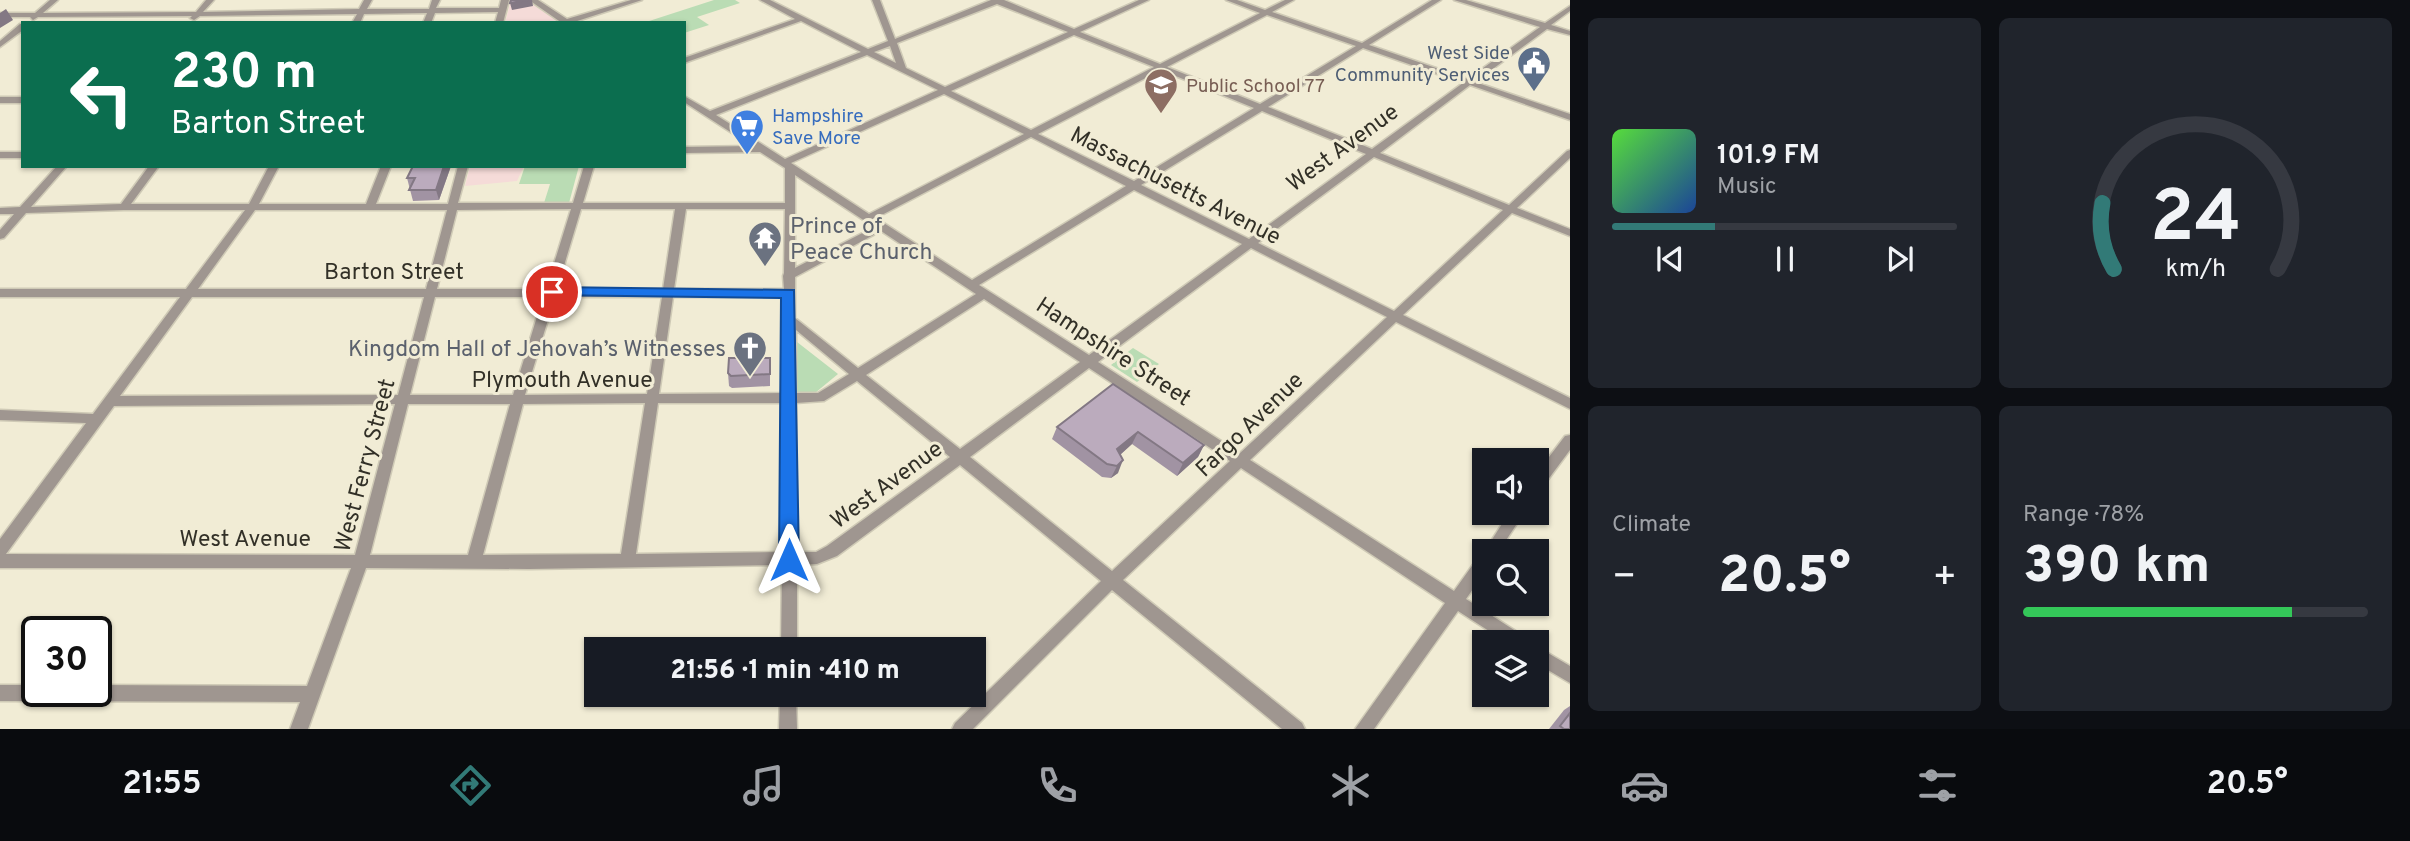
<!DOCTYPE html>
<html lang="en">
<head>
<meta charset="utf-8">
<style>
  :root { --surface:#171b24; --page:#20242c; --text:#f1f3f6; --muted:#9ea1a6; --line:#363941; --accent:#327a77 }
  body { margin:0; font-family:Overpass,sans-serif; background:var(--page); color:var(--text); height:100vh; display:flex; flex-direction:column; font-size:26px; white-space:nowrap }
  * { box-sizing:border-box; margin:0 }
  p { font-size:23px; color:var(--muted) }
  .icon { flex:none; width:38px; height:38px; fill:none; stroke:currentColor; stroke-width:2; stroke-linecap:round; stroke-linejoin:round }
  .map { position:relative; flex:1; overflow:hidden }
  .drawer { display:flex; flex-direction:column; gap:18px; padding:18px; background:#0d0f14; width:840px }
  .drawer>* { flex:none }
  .hud { position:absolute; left:21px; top:21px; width:665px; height:147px; border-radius:0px; box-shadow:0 2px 5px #0004; background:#0b6e4f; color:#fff; overflow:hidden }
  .buttons { position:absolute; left:1472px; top:448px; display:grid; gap:14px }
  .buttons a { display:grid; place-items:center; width:77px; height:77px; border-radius:0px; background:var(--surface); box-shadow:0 2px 5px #0004; font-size:35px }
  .speed { position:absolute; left:21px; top:616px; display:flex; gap:14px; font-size:35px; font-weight:700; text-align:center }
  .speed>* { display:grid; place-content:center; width:91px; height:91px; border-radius:50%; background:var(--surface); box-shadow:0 2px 5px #0004; line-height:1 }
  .speed .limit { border:4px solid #111; border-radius:10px; background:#fff; color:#111 }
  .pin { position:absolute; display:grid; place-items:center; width:60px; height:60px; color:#fff; margin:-30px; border:4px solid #fff; border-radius:50%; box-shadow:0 2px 7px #0007 }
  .me { position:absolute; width:77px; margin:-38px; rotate:0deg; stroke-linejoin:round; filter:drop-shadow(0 0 5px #0008) }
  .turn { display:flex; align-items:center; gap:24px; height:147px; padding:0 35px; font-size:32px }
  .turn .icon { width:91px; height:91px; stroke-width:2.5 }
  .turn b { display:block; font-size:49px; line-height:60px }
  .big { font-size:52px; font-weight:800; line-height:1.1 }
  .drawer .widget { flex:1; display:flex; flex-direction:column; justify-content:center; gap:10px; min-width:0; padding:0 24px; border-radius:10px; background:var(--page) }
  .drawer .dial { align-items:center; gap:0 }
  .dial svg { height:182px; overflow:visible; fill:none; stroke:var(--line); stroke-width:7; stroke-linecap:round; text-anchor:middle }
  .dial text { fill:var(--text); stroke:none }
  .song { display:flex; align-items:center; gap:21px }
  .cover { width:84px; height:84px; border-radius:10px; background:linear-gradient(135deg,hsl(110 70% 55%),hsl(220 70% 35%)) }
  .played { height:7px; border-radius:4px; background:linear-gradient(90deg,var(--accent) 30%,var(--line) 30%) }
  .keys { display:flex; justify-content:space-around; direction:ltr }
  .heat { display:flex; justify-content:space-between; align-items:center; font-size:38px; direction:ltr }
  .charge { height:10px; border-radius:5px; background:linear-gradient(90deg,#34c759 78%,var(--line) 0) }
  .drawer .tiles { flex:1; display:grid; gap:18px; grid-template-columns:repeat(2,1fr) }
  .trip { position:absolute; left:584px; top:637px; width:402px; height:70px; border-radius:0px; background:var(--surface); box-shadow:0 2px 5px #0004; font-weight:800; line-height:70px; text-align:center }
  .tab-bar { display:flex; height:112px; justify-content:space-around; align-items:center; background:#090b0e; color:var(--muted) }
  .tab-bar .icon { width:49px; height:49px }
  .tab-bar .active { color:var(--accent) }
  .tab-bar b { font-size:32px; color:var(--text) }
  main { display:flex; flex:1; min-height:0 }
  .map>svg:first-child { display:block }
</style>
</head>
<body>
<main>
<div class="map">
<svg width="1570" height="729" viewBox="0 0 1570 729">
  <rect width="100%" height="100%" fill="#f1ecd5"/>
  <g fill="#f5dbd8">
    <polygon points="511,0 526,0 560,23 505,23"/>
    <polygon points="470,166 524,166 517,181 465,186"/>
  </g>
  <g fill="#badcb4">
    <polygon points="714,0 735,0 740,3 697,17 709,25 684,33 684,23 643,23"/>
    <polygon points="525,166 579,166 569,203 544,203 550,184 519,184"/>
    <polygon points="797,342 838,374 815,393 796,393"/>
    <polygon points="1133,348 1159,364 1137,382 1111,365"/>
  </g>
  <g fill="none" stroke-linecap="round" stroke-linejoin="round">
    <g stroke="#cfcab6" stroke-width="3">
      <g id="minor">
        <polygon points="50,0 58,0 43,13 196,12 206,0 214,0 203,12 359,9 364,0 372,0 367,9 429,9 432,0 440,0 436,8 499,8 501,0 509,0 503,23 495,23 498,12 435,13 431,23 423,23 427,13 364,14 360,23 352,23 357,14 200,16 194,20 190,18 192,16 38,17 33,20 30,17 0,17 0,13 35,13"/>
        <polygon points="529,0 538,0 567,19 631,0 642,0 571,23 562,23"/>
        <path d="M760 0H770L868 49 888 41 872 0H880L895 39 991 0H1004L1074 29 1139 0H1149L1080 32 1160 64 1260 13 1226 0H1237L1265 10 1285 0H1294L1272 12 1362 43 1432 0H1441L1369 45 1468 79 1540 27 1454 0H1466L1545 23 1570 6V11L1551 25 1570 31V35L1547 29 1475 82 1570 114V120L1470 85 1380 153 1509 205 1567 151 1570 150V158L1517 208 1570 229V236L1512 213 1403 315 1570 398V409L1396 322 1250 460 1454 591 1479 556 1484 554V573L1466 599 1525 637 1527 642H1506L1458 611 1374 729H1355L1445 603 1241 468 1123 580 1302 723 1305 729H1282L1112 590 973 729H952L955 723 1101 581 960 465 837 556 817 564 797 565V649H781L782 565 529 569 366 568 308 729H290L300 702 0 701V685H37V691H96V685L307 686 351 568H0V539L86 423 0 420V410L93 414 180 297H0V289H186L245 210H124L26 213 4 238 0 239V230L14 214H0V208L20 207 57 166H67L31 207 121 204 149 166H159L131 204H249L269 166H279L259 204H366L381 166H391L376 204H448L458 166H468L458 203H573L584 166H594L583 203H785V168L760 152 684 153V147L752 146 684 102V96L710 111 861 52 801 21 684 63V58L795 19ZM997 4 1068 32 945 87 906 68 897 43ZM1267 15 1356 46 1260 104 1167 67ZM1074 35 1154 67 1031 130 951 91ZM890 46 896 63 874 52ZM1363 48 1463 83 1372 149 1268 107ZM867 55 938 90 785 159 716 115ZM1161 70 1254 108 1134 181 1038 134ZM944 94 1024 134 869 214 791 163ZM1262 111 1366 154 1249 239 1141 185ZM1031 137 1126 186 972 280 876 218ZM1374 157 1503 210 1394 311 1258 243ZM795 175 874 227 795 268ZM1134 190 1242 244 1089 355 979 285ZM571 209 546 289H437L457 210ZM581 209H675L663 289H557ZM686 209H785L784 273 783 276 784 289H674ZM255 210H447L426 289H198ZM881 231 976 294 858 368 795 318V277ZM1251 248 1387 317 1240 453 1098 362ZM192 297H424L398 395 120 396ZM435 297H543L513 395H410ZM555 297H662L647 394 525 395ZM673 297H784L783 393 659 394ZM984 299 1080 362 960 449 866 375ZM796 330 849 374 818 393H796ZM1089 368 1230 461 1112 571 970 457ZM857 381 950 457 827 546 816 552H797L796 403 824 401ZM645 403 621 554 483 555 523 404ZM658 403H783L782 552 636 554ZM395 404 355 555 6 554 114 406ZM408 404H510L468 555H370Z"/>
        <polygon points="20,24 23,24 23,30 0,47 0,41"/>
        <rect x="0" y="97" width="23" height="6"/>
        <rect x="0" y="152" width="23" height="6"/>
        <polygon points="1570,435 1570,450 1541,489 1536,490 1536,474 1565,436"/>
        <polygon points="1509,513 1524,513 1499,551 1484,552"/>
        <polygon points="1536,646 1570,666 1570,683 1536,663"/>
        <polygon points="780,695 796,695 797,729 779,729"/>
      </g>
    </g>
    <use href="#minor" fill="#9f9690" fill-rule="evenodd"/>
  </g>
  <g fill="#a193a3">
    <polygon points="413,166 451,166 439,200 413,201 407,178"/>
    <polygon points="770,358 770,386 732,388 729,386 728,373"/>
    <polygon points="1113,384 1204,445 1198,457 1177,476 1132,444 1120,455 1118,473 1111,478 1102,477 1052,439 1057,427"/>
    <polygon points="1570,706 1570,729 1549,729 1564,710"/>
  </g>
  <g fill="#837884">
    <polygon points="528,0 532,0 533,6 512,10 510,3"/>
    <polygon points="6,9 13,20 0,28 0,13"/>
    <polygon points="444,166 451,166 439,200 436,190"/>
    <polygon points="1138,432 1132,444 1112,462 1117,449"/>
    <polygon points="1204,445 1198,457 1177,476 1183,463"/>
    <polygon points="1123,460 1118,473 1111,478 1117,466"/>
  </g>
  <g fill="#bbabbd" stroke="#837884" stroke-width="2">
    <polygon points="511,0 528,0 510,3"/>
    <polygon points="413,166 444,166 436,190 409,190 415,178 407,178"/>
    <polygon points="729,358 770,358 770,374 731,376 728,373"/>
    <polygon points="1113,384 1204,445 1183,463 1138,432 1117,449 1123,460 1117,466 1107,464 1057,427"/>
    <polygon points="1570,713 1570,729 1564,729 1560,726"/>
  </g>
  <polygon fill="#1a73e8" stroke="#114b97" stroke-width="2" points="552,287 794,290 799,560 796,566 789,569 782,566 779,560 781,298 547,295 545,292"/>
  <defs>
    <g id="civic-pin" transform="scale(1.75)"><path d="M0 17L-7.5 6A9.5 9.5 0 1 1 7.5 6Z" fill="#5c6f8a" stroke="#f1ecd5"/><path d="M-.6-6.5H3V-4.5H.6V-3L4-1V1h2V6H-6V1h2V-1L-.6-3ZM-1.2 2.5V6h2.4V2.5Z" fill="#fff"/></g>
    <g id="school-pin" transform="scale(1.75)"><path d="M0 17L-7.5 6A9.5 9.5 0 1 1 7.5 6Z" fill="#8d6e63" stroke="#f1ecd5"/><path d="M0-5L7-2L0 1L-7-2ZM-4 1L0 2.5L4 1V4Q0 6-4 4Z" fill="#fff"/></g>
    <g id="supermarket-pin" transform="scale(1.75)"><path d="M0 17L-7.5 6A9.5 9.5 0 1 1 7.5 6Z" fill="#3f7fe0" stroke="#f1ecd5"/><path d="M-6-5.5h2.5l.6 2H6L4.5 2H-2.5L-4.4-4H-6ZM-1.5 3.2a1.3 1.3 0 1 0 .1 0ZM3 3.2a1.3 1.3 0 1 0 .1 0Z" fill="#fff"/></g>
    <g id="temple-pin" transform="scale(1.75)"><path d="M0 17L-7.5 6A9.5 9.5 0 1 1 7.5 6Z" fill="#6b7280" stroke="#f1ecd5"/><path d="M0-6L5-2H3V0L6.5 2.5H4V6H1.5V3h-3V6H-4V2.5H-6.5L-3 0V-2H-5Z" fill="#fff"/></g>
    <g id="church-pin" transform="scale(1.75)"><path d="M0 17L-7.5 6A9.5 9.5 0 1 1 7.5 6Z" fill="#6b7280" stroke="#f1ecd5"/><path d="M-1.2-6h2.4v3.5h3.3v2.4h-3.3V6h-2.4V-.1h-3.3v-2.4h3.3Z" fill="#fff"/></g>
  </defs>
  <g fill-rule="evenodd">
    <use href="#civic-pin" x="1534" y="63"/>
    <use href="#school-pin" x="1161" y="85"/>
    <use href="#supermarket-pin" x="747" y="126"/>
    <use href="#temple-pin" x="765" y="238"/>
    <use href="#church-pin" x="750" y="348"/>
  </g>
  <g text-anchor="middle" stroke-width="6" stroke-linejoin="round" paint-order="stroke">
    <g font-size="19" fill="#4e5e75" stroke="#f1ecd5" text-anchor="end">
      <text x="1510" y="59">West Side<tspan x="1510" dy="22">Community Services</tspan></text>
    </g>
    <g font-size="19" fill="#785e54" stroke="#f1ecd5" text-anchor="start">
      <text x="1186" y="92">Public School 77</text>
    </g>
    <g font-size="19" fill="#366cbe" stroke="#f1ecd5" text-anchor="start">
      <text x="772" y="122">Hampshire<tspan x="772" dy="22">Save More</tspan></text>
    </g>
    <g font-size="23" fill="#323027" stroke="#f1ecd5">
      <text transform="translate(1342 147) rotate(-36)" y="8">West Avenue</text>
      <text transform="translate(1176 185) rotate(27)" y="8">Massachusetts Avenue</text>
      <text x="394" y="279">Barton Street</text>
      <text transform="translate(1114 351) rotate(33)" y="8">Hampshire Street</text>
      <text x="562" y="387">Plymouth Avenue</text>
      <text transform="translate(1249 424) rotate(-44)" y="8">Fargo Avenue</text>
      <text transform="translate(364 465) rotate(-75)" y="8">West Ferry Street</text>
      <text transform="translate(886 484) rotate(-36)" y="8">West Avenue</text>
      <text x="245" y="546">West Avenue</text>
    </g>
    <g font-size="23" fill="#5b616d" stroke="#f1ecd5" text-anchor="start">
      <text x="790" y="233">Prince of<tspan x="790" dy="26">Peace Church</tspan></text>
      <text x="726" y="356" text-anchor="end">Kingdom Hall of Jehovah’s Witnesses</text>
    </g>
  </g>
</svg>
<div class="buttons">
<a><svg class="icon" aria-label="sound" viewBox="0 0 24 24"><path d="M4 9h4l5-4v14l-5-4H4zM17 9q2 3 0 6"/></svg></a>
<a><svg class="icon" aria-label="search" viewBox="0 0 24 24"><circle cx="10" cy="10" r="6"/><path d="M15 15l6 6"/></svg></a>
<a><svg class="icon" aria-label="layers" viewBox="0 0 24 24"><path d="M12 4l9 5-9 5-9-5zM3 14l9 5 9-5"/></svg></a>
</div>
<div class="speed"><div class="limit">30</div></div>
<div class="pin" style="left:552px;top:292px;background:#d93025"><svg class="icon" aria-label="arrive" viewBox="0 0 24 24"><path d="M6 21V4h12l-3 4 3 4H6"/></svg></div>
<svg class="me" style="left:789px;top:560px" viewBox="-20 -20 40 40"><path d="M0-17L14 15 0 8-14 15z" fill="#1a73e8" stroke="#fff" stroke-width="4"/></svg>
<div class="trip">21:56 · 1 min · 410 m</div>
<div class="hud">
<div class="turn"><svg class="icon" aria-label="left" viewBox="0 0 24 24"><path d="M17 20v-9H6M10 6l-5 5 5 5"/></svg><div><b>230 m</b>Barton Street</div></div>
</div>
</div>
<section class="drawer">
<div class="tiles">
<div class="widget">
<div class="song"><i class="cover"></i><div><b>101.9 FM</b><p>Music</p></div></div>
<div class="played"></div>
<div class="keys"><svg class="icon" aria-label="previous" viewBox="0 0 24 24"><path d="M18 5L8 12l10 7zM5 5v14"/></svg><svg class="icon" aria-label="pause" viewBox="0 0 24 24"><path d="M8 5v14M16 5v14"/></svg><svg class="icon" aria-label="next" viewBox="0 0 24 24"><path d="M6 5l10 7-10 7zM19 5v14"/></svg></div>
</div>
<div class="widget dial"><svg viewBox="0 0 100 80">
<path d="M14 69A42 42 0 1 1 86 69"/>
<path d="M14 69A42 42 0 0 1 9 40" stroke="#327a77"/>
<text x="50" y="56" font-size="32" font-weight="700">24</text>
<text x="50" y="72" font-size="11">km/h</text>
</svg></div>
<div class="widget"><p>Climate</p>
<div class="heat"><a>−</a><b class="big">20.5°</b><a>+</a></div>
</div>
<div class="widget"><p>Range · 78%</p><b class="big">390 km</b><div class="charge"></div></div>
</div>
</section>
</main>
<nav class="tab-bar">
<b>21:55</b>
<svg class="icon active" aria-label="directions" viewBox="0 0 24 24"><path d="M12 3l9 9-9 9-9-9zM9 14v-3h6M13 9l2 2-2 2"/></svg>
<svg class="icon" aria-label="music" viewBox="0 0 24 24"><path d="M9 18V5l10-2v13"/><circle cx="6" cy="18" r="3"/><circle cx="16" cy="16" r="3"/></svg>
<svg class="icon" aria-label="phone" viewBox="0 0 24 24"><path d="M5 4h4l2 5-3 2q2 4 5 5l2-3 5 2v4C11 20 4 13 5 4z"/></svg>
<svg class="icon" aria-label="climate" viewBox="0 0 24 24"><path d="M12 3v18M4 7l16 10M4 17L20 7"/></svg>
<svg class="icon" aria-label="car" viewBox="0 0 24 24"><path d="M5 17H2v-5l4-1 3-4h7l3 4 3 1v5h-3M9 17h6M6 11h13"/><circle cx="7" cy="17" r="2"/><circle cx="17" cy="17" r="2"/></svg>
<svg class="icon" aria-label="filters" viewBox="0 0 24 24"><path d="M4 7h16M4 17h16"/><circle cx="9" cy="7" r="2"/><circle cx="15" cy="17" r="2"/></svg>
<b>20.5°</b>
</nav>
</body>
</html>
